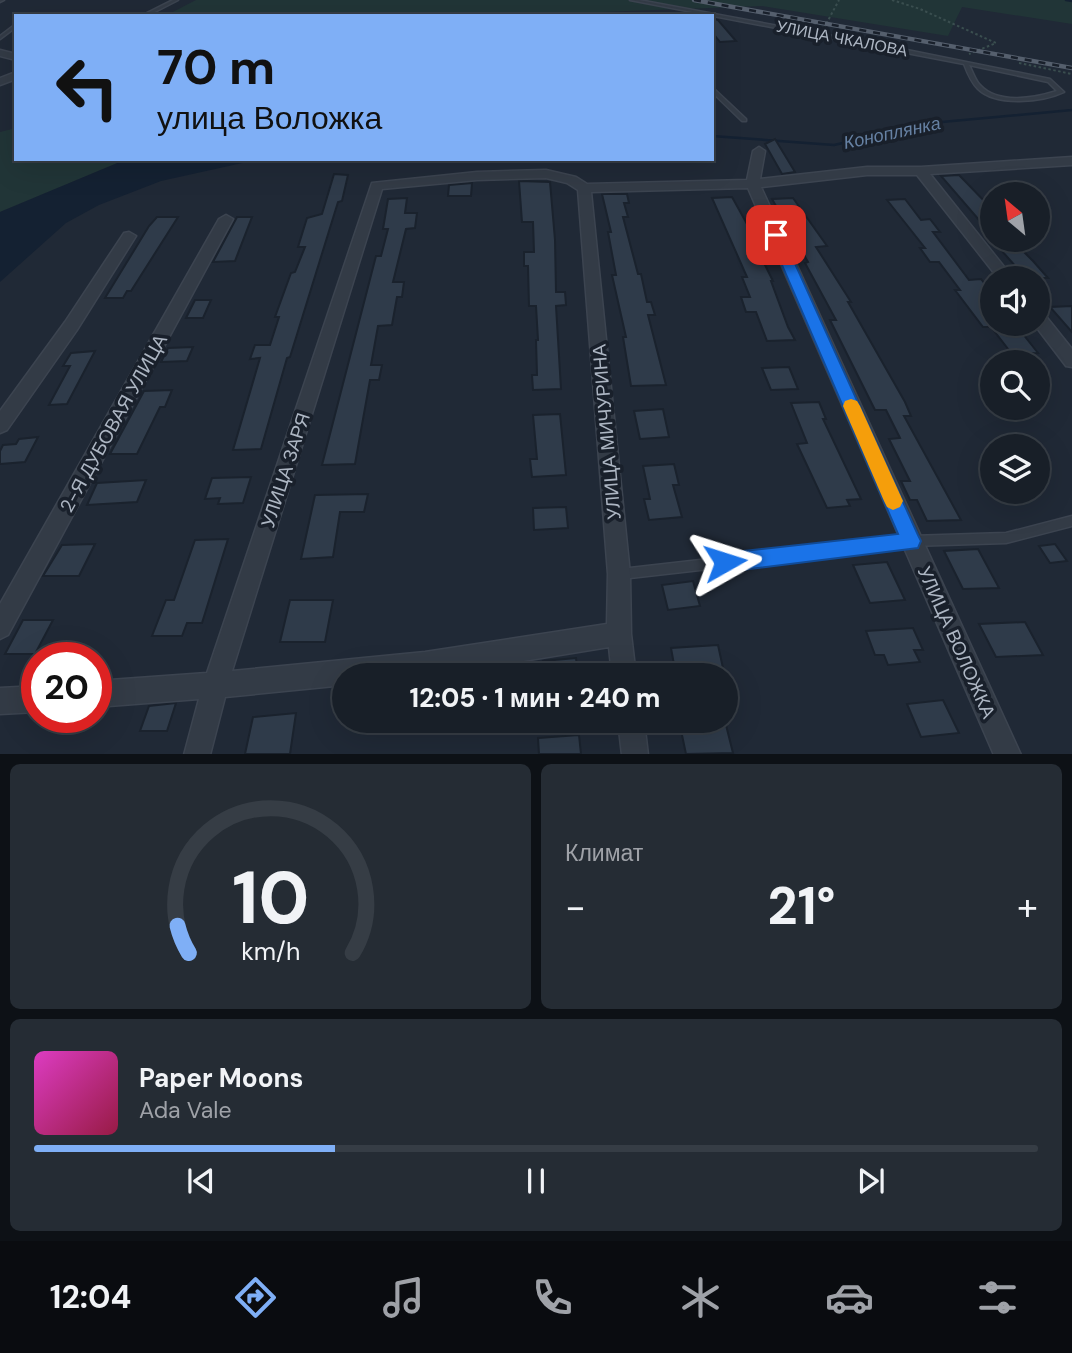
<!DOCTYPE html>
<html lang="ru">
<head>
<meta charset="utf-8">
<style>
  :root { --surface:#181f28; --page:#252c34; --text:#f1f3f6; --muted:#9fa2a8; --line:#363d45; --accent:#7faff6 }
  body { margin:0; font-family:"DM Sans",sans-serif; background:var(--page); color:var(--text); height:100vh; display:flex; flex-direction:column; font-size:26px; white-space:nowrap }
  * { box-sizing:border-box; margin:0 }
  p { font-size:23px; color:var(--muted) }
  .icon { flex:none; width:38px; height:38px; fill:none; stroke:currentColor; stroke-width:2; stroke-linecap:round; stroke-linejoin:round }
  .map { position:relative; height:754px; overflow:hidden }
  .details { display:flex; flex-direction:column; gap:10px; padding:10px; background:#0d1116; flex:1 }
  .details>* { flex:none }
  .banner { position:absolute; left:14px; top:14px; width:700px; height:147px; border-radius:0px; box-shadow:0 7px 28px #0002,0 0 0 2px var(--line); background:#7faff6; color:#111; overflow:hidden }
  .needle { width:46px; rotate:331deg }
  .buttons { position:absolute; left:980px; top:182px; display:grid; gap:14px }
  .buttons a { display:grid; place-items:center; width:70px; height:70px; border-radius:50%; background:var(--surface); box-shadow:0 7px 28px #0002,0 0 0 2px var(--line); font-size:35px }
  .speed { position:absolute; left:21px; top:642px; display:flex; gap:14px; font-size:35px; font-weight:700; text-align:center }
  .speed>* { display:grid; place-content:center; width:91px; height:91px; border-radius:50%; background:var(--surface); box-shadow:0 7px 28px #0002,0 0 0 2px var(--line); line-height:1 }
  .speed .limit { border:10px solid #d22; background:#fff; color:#111 }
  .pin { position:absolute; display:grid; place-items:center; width:60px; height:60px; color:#fff; margin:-30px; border-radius:14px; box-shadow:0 4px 10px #0006 }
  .me { position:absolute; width:77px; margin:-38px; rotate:84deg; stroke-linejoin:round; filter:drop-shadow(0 0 5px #0008) }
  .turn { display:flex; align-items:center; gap:24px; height:147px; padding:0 28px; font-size:32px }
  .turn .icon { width:91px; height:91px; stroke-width:2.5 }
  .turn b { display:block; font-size:49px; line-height:60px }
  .big { font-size:52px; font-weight:800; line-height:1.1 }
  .details .widget { flex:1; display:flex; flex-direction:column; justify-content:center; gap:10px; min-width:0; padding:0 24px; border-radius:10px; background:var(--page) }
  .details .dial { align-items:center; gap:0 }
  .dial svg { height:182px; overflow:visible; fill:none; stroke:var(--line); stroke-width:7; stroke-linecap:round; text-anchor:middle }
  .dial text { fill:var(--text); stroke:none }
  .song { display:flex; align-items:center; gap:21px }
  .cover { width:84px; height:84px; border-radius:10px; background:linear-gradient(135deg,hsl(310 70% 55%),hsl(340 70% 35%)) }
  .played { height:7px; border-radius:4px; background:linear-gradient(90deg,var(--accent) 30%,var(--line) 30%) }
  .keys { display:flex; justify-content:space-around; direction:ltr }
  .heat { display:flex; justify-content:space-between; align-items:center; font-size:38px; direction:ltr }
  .details .tiles { flex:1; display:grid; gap:10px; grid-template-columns:1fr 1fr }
  .widget:last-child { grid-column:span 2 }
  .trip { position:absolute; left:332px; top:663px; width:406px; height:70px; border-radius:35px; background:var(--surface); box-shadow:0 7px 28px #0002,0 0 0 2px var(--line); font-weight:800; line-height:70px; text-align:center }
  .menu { display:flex; height:112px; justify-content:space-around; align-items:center; background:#0a0c10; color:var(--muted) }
  .menu .icon { width:49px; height:49px }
  .menu .on { color:var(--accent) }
  .menu b { font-size:32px; color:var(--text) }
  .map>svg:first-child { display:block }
</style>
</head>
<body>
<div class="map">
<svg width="1072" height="755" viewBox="0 0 1072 755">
  <rect width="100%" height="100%" fill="#202936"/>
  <g fill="#213537">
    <polygon points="196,0 1072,0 1072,24 962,7 948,36 762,6 493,16 165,16"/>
    <polygon points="16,128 16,159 127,159 0,212 0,132"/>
  </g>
  <polygon fill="#142132" points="127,159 260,159 161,181 99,205 66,223 0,282 0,212"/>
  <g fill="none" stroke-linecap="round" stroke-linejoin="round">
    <g stroke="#142132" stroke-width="2.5">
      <polyline points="1066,0 1072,1"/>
      <polyline points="712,136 834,145 931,123 1072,110"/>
    </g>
  </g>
  <g fill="#2f3b4a" stroke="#1a222d" stroke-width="2">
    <polygon points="712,18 718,20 736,41 720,42 712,32"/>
    <polygon points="775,139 795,172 782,174 765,144"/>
    <polygon points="334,174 348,175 342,201 338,202 290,357 287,358 261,449 233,450 260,358 250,359 255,345 270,345 279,317 275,317 291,273 295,272 305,247 298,247 307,218 322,214"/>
    <polygon points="959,175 992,209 992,235 941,176"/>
    <polygon points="519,181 550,182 555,240 556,292 565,292 566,305 556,306 561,389 533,390 532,375 537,375 536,340 538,340 536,306 529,306 528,266 524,266 524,252 534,252 533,222 522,222"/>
    <polygon points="472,183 471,196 448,196 449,185"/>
    <polygon points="602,194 627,194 629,203 624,203 628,217 623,217 638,274 641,274 647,302 651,302 655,315 648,315 666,385 631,386 623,337 626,337 612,275 616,275 608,232 611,232"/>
    <polygon points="732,197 752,233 749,233 773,281 771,281 788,327 795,340 767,341 756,312 746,312 741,297 750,297 742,277 747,277 712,198"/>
    <polygon points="407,198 405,213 417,213 415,228 406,229 393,282 404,282 402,297 397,297 392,325 378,326 371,365 382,365 379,380 370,380 355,464 322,465 376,256 381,256 388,229 383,229 388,199"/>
    <polygon points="793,198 827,246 816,247 851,302 848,302 905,402 911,416 904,416 961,520 927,521 917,500 910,500 901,481 910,481 889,439 900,438 886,410 875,410 830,320 836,320 805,263 808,262 772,199"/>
    <polygon points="905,199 921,220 930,219 940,232 933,232 969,280 981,279 992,293 992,324 1015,324 1038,353 1012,354 991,327 983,327 955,290 960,290 939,262 930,262 920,248 925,248 887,200"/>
    <polygon points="157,217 178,217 131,291 127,291 123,298 105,298 149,226"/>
    <polygon points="237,217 252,217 235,261 213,262"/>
    <polygon points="1021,249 1033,261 1048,278 1026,278 1001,250"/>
    <polygon points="195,300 211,300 203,318 186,318"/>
    <polygon points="1072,306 1072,332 1050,307"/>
    <polygon points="193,347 187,361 161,362 168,348"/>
    <polygon points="95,351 67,404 49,405 70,366 63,366 71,353"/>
    <polygon points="789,367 798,389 771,390 762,368"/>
    <polygon points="172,390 165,407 160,407 137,454 110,454 144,391"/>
    <polygon points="819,402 826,419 823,419 861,499 847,500 850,506 827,508 797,444 807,443 791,403"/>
    <polygon points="663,409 669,437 640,439 634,411"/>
    <polygon points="560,414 566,475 532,477 530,459 537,459 533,415"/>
    <polygon points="38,437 25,462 0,464 0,451 3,445 16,444 19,439"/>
    <polygon points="674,464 679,485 673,485 682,517 649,520 644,499 650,499 643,466"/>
    <polygon points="251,477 243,503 218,504 220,498 205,499 212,478"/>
    <polygon points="146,480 137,502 87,505 97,483"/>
    <polygon points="368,494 364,512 340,512 333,557 301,559 315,495"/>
    <polygon points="566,507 568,528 534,530 533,508"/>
    <polygon points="228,539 202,623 187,623 182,636 152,636 166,600 174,600 195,540"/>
    <polygon points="95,544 79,576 43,576 62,545"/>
    <polygon points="1055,544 1067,561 1050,563 1039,546"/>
    <polygon points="978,549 999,588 963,589 944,551"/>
    <polygon points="887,562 905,600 870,603 853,565"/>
    <polygon points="693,581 700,606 668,610 662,585"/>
    <polygon points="290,600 333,600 325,642 280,642"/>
    <polygon points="23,620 53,620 35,654 5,654"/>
    <polygon points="1025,622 1043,655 996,657 979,624"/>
    <polygon points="913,628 923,650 914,650 920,662 888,665 884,655 875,655 866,631"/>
    <polygon points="718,645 723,668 701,669 703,676 676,676 671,648"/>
    <polygon points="576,658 578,676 545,676 543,661"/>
    <polygon points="943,700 959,733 921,737 907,704"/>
    <polygon points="176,703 167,731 140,731 149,706"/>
    <polygon points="296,713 290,754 245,754 253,717"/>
    <polygon points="679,721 725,721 733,753 686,754"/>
    <polygon points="579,735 581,754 539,754 538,738"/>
  </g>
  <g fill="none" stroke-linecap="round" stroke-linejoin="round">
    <g stroke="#3c4450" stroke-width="3">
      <g id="service">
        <polygon points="0,0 4,0 0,2"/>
        <polygon points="173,0 178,0 147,16 141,16"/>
        <path d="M630 0H639L902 49 1050 79 1064 92C1043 102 996 107 978 89 971 82 967 72 964 64ZM969 65 1048 82 1057 91C1035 98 998 105 980 85 975 80 973 72 969 65Z"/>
        <polygon points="543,15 576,15 578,16 541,16"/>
        <polygon points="16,24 16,27 0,39 0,36"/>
        <polygon points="712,87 746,119 746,121 742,121 712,92"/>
        <polygon points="1072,516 1072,526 1006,543 911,546 621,579 617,578 615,574 617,570 621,569 911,536 1006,533"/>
      </g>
    </g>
    <g stroke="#3c4450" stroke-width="3">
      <g id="minor">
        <polygon points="0,50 16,54 16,60 0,56"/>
        <polygon points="16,72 16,79 0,85 0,78"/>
        <path d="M759 147 765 151 760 179 867 167H921L1072 157V165L930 174 1013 278H998L917 175H867L761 187 1021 755H994L748 188 591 192 630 574 631 634 636 676H612L609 647 431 676H345V685L225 697 210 755H184L199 699 96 707V681L207 673 372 183 477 172 546 170 576 177 587 184 747 180 753 151ZM546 178 567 183 578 190 608 574 607 624 425 652 232 671 382 189 477 180Z"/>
        <polygon points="226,215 233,219 8,635 0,639 0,604 219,219"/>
        <polygon points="129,232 136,236 77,330 7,430 0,433 0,411 65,322 124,233"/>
        <polygon points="1038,312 1044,314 1072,349 1072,367 1066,366 1034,324 1038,324"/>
        <polygon points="37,686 37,712 0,714 0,688"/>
        <polygon points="618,721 644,721 648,755 622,755"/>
      </g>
    </g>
    <g stroke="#3a4e4f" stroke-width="2" stroke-dasharray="2.5 2.5" stroke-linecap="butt">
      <polyline points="892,0 920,9 996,43 969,54"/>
      <polyline points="824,28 839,0"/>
      <polyline points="1019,63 1072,74"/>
    </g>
    <use href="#service" fill="#333b46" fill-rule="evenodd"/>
    <use href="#minor" fill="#333b46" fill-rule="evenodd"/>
    <g stroke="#555f6d" stroke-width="4.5">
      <polyline id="rail" points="694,0 1072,68"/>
    </g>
    <use href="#rail" stroke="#19202b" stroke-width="2.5" stroke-dasharray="7" stroke-linecap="butt"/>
  </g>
  <polygon fill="#1a73e8" stroke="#114b97" stroke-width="2" points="776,231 782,235 918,535 921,541 918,548 725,572 718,569 715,562 718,555 725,553 898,534 769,235"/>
  <polygon fill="#f59e0b" points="851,399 857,401 860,406 903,501 900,507 893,510 887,507 884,501 843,406 845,401"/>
  <g text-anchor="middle" stroke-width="7" stroke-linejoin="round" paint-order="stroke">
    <g font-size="16" fill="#adb6c3" stroke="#19202b">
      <text transform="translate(842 38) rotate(11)" y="6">УЛИЦА ЧКАЛОВА</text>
    </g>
    <g font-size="18" font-style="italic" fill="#6681a3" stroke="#19202b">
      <text transform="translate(892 133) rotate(-12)" y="6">Коноплянка</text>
    </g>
    <g font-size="19" fill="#adb6c3" stroke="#19202b">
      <text transform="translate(113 423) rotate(-61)" y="7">2-Я ДУБОВАЯ УЛИЦА</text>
      <text transform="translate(606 432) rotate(-95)" y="7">УЛИЦА МИЧУРИНА</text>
      <text transform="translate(285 470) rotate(-72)" y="7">УЛИЦА ЗАРЯ</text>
      <text transform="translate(957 642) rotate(66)" y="7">УЛИЦА ВОЛОЖКА</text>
    </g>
  </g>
</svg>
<div class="buttons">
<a><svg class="needle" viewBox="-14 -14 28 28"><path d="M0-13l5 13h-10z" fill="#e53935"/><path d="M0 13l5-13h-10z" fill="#9fa2a8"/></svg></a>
<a><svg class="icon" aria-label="sound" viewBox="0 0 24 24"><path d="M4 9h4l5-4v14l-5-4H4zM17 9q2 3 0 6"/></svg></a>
<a><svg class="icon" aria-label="search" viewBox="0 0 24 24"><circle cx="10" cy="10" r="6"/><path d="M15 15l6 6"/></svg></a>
<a><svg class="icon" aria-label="layers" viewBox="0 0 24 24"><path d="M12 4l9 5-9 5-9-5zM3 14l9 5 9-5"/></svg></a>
</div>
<div class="speed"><div class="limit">20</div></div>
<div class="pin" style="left:776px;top:235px;background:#d93025"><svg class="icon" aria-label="arrive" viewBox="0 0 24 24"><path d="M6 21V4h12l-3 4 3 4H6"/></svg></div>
<svg class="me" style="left:725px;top:562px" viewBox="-20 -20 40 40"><path d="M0-17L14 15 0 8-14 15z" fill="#1a73e8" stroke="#fff" stroke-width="4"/></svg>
<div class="trip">12:05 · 1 мин · 240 m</div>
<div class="banner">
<div class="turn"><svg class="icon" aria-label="left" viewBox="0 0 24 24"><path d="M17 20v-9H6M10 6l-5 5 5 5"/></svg><div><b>70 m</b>улица Воложка</div></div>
</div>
</div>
<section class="details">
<div class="tiles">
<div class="widget dial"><svg viewBox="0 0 100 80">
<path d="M14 69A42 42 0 1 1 86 69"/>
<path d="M14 69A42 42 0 0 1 9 57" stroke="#7faff6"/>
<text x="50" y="56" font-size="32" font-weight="700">10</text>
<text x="50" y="72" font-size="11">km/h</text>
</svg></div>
<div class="widget"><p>Климат</p>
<div class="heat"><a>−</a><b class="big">21°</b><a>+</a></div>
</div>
<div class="widget">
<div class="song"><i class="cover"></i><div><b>Paper Moons</b><p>Ada Vale</p></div></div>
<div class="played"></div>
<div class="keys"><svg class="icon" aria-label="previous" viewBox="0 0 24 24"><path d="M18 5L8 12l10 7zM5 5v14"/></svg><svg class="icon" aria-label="pause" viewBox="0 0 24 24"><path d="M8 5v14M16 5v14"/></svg><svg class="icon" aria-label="next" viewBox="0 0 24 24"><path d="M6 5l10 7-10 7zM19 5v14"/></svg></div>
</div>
</div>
</section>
<nav class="menu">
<b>12:04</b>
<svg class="icon on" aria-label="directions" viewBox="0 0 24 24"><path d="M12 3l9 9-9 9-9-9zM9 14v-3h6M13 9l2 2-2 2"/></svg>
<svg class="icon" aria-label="music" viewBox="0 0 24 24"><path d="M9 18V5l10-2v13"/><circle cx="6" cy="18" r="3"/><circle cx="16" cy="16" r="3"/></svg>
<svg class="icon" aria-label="phone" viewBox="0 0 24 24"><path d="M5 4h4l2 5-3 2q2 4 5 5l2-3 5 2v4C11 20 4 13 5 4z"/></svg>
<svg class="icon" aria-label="climate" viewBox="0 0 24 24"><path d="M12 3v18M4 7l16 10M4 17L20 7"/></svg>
<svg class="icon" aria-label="car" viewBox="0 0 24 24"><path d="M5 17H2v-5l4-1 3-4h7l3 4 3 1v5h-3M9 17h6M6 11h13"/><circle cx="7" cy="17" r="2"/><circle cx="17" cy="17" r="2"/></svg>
<svg class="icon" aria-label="filters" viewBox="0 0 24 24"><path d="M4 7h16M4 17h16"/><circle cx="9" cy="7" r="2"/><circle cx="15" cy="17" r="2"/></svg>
</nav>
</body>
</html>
